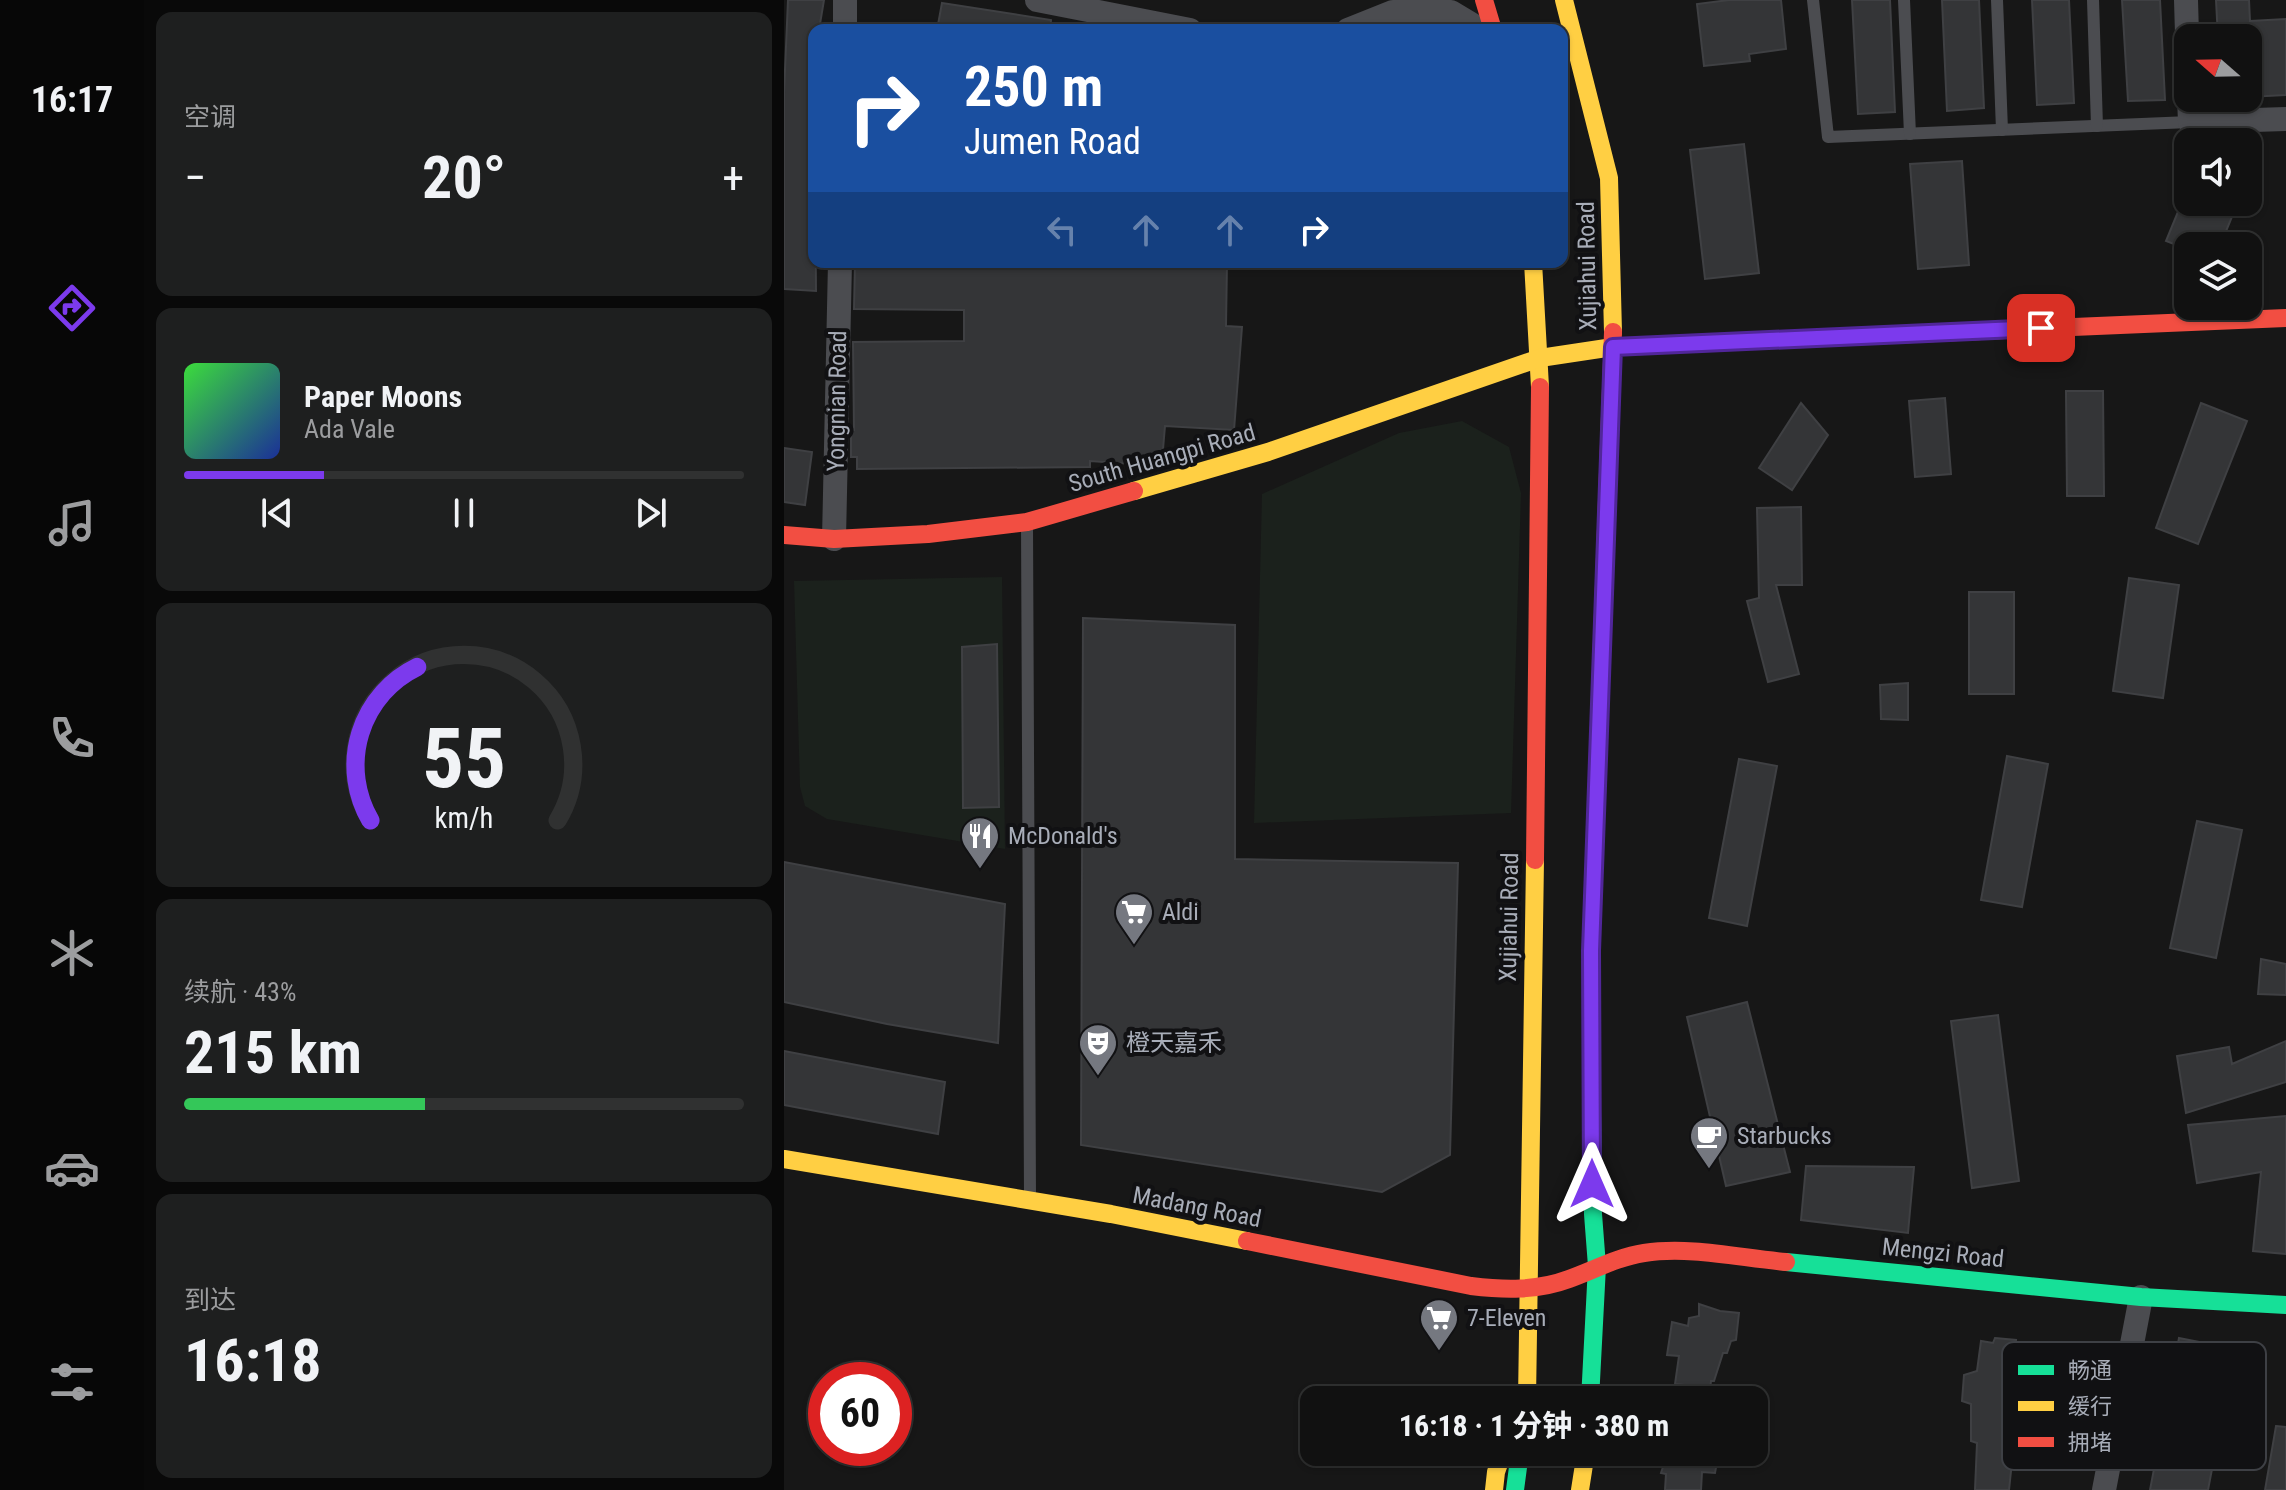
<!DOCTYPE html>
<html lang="zh">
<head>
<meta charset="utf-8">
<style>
  :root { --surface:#111; --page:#1e1f1f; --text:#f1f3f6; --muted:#9c9d9f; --line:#303131; --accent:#7c3aed }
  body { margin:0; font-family:"Roboto Condensed","Noto Sans SC",sans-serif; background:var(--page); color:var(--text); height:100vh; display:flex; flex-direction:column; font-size:30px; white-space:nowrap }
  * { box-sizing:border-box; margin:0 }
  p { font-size:26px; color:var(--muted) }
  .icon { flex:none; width:44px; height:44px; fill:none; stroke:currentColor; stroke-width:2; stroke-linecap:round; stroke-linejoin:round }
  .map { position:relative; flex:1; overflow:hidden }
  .sheet { display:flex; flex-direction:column; gap:12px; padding:12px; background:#090909; width:640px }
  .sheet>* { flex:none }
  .guide { position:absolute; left:24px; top:24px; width:760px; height:244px; border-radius:16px; box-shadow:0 2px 6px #0004,0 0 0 2px var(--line); background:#1a4fa0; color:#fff; overflow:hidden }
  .needle { width:52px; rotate:290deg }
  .tools { position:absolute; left:1390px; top:24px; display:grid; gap:16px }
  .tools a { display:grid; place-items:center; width:88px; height:88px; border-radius:16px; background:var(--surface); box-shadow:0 2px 6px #0004,0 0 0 2px var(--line); font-size:40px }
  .speed { position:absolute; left:24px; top:1362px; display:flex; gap:16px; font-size:40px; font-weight:700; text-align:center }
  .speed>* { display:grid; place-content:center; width:104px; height:104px; border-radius:50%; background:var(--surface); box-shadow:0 2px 6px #0004,0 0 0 2px var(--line); line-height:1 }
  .speed .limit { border:12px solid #d22; background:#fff; color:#111 }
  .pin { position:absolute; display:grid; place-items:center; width:68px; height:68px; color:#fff; margin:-34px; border-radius:16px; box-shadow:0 4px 12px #0006 }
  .me { position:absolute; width:88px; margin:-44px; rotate:0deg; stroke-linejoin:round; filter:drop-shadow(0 0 6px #0008) }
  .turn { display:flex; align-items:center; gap:28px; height:168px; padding:0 24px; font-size:36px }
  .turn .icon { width:104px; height:104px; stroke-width:2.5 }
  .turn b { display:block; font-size:56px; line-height:68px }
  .lanes { display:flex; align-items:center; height:76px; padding:0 24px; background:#0003; justify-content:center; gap:40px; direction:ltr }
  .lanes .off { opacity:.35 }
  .big { font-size:60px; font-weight:700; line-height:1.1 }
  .sheet .card { flex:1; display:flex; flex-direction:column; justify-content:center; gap:12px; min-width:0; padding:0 28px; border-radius:16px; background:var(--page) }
  .sheet .dial { align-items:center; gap:0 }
  .dial svg { height:208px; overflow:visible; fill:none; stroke:var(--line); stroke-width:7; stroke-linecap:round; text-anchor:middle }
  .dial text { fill:var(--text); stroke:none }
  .song { display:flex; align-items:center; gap:24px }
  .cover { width:96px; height:96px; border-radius:12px; background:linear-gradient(135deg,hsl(120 70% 55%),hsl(230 70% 35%)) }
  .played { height:8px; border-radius:4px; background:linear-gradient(90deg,var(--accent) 25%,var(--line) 25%) }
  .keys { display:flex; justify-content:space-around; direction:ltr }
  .heat { display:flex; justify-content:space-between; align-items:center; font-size:44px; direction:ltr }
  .charge { height:12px; border-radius:6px; background:linear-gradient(90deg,#34c759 43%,var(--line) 0) }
  .trip { position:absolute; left:516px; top:1386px; width:468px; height:80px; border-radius:16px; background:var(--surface); box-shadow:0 2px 6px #0004,0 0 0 2px var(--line); font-weight:700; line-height:80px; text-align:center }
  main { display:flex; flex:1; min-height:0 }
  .tab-bar { display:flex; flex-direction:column; width:144px; justify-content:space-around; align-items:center; background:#070707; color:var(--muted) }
  .tab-bar .icon { width:56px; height:56px }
  .tab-bar .current { color:var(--accent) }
  .tab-bar b { font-size:36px; color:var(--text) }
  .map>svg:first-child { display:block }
</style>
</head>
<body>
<main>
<nav class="tab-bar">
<b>16:17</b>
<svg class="icon current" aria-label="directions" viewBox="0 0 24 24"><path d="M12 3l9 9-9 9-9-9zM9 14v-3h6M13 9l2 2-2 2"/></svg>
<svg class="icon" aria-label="music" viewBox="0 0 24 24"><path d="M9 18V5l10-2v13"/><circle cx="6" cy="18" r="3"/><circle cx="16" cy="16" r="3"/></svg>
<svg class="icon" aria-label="phone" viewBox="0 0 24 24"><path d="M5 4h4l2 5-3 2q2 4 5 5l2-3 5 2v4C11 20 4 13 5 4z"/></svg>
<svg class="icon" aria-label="climate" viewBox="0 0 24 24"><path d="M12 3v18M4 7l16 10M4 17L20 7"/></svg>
<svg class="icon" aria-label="car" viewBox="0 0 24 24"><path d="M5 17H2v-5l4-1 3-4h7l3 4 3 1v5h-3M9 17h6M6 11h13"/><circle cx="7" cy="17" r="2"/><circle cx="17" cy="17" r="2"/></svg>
<svg class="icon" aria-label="filters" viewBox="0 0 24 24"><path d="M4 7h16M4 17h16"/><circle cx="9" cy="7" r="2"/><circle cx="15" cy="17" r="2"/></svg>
</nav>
<section class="sheet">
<div class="card"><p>空调</p>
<div class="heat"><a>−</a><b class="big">20°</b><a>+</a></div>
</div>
<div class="card">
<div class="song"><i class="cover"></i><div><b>Paper Moons</b><p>Ada Vale</p></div></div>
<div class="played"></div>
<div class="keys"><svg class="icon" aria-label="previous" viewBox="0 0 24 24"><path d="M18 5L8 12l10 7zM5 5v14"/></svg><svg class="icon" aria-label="pause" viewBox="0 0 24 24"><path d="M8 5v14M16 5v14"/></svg><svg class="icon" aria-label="next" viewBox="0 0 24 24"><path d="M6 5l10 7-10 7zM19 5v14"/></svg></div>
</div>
<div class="card dial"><svg viewBox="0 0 100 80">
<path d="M14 69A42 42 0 1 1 86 69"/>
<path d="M14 69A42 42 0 0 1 32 10" stroke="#7c3aed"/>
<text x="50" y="56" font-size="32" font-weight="700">55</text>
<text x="50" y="72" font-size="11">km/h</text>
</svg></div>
<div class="card"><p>续航 · 43%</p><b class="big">215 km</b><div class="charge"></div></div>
<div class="card"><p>到达</p><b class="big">16:18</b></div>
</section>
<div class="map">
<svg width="1502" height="1490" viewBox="0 0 1502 1490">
  <rect width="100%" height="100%" fill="#171717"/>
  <g fill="#1b211c">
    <polygon points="678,421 725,447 737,493 727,813 470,823 478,494 615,433"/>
    <polygon points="218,577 221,849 43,819 21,806 16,787 10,581"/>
  </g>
  <g fill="#343537" stroke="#3f4043" stroke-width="2">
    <polygon points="4,0 40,0 35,30 30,30 32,291 0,289 0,93"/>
    <polygon points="945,0 997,0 1002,49 965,54 966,61 920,66 913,4"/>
    <polygon points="1068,0 1106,0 1111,112 1074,114"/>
    <polygon points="1158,0 1195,0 1200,108 1163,111"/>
    <polygon points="1248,0 1285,0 1290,103 1253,105"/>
    <polygon points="1338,0 1376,0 1381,100 1344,101"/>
    <polygon points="1432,0 1465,0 1466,21 1502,19 1502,95 1464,97 1464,38 1434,38"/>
    <polygon points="158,3 267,20 266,30 153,30"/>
    <polygon points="960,144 975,273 921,279 906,150"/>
    <polygon points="1178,161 1185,265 1134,269 1126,164"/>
    <polygon points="1398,202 1454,202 1436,246 1395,246 1382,241"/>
    <polygon points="71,262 443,262 442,326 458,327 450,430 381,426 378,461 363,465 306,461 306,467 73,469 73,457 67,457 67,430 70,430 69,342 180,341 180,310 70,309"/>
    <polygon points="1282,391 1319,391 1320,496 1283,496"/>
    <polygon points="1161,398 1167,474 1131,477 1125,401"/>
    <polygon points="1017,403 1044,435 1008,490 975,468"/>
    <polygon points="1417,403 1463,421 1414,544 1372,528"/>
    <polygon points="0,448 28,452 21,505 0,502"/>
    <polygon points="1017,507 1018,585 992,585 1015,674 984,682 963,601 975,598 973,508"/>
    <polygon points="1345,578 1395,585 1379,698 1329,691"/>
    <rect x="1185" y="592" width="45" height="102"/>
    <polygon points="299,618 451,625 451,859 674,863 666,1155 598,1192 297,1145"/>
    <polygon points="213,644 215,807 179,808 178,647"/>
    <polygon points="1124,683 1124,720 1097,719 1096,685"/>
    <polygon points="1223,756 1264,764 1238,907 1197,900"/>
    <polygon points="955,759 993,766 963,926 925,918"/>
    <polygon points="1413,821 1458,830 1432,958 1386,948"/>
    <polygon points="0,862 221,904 214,1043 103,1024 0,1002"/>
    <polygon points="1477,959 1502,964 1502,995 1474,994"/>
    <polygon points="963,1002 1006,1172 942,1186 903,1017"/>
    <polygon points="1214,1015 1235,1181 1188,1188 1167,1021"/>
    <polygon points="1502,1041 1502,1082 1402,1113 1393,1056 1445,1047 1448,1064"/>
    <polygon points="0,1051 161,1082 154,1134 0,1105"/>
    <polygon points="1502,1116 1502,1254 1469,1251 1477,1172 1413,1183 1404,1125"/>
    <polygon points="1022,1166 1130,1167 1124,1233 1017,1220"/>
    <polygon points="915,1304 936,1311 955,1313 952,1340 947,1341 943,1353 939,1353 930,1381 927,1381 925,1400 898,1400 900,1385 891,1384 895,1356 883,1355 888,1322 904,1326 905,1318 915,1316"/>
    <polygon points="1211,1338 1232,1340 1230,1364 1236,1363 1233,1380 1240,1382 1240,1407 1228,1411 1231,1433 1225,1490 1191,1490 1193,1443 1187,1441 1187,1404 1178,1401 1180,1375 1193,1371 1197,1341 1209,1343"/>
    <polygon points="1395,1338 1451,1349 1424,1490 1366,1490"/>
    <polygon points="1492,1426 1502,1427 1502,1490 1481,1490"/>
    <polygon points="884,1452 935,1452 931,1473 918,1472 917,1490 881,1490 882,1474 877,1473"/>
  </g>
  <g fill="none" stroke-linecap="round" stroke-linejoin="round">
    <g stroke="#4b4c50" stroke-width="12">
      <polyline points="1029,0 1044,137 1406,122"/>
      <polyline points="1120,0 1126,134"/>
      <polyline points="1213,0 1218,130"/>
      <polyline points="1309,0 1313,126"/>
      <polyline points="243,524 246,1197"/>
    </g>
    <g stroke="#4b4c50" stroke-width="24">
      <polyline points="253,0 406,30"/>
      <polyline points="1402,0 1404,69"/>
      <polyline points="61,30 61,0"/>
      <polyline points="564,30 609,12 667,12 697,30"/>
      <polyline points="1405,98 1406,122 1502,119"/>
      <polyline points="50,539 56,262"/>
      <polyline points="1320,1490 1357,1297"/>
    </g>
    <g stroke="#16e098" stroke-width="18">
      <polyline points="1002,1262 1357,1297 1502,1305"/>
      <polyline points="806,1400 813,1266 809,1214 807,1006"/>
      <polyline points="731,1490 736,1452"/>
    </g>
    <g stroke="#ffcf43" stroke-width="18">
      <polyline points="780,0 825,178 829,332"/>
      <polyline points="749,262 756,387"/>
      <polyline points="350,491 484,452 756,358 829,347 892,344"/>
      <polyline points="0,1159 327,1214 463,1241"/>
      <polyline points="743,1400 751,860"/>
      <polyline points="710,1490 712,1472 719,1452"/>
      <polyline points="796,1490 802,1452"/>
    </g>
    <g stroke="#f24e42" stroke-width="18">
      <polyline points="700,0 709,30"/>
      <polyline points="892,344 1502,318"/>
      <polyline points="0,535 50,539 144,534 243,522 350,491"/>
      <polyline points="751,860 756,387"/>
      <polyline points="807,1006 807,951 829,332"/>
      <path d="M463 1241 687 1286C720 1290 753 1291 785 1279 810 1270 834 1257 860 1253 906 1246 956 1258 1002 1262"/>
    </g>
  </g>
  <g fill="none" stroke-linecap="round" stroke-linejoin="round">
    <g stroke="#51269a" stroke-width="20">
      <polyline id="route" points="808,1184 807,951 829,347 1257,328"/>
    </g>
    <use href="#route" stroke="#7c3aed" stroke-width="14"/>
  </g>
  <defs>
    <g id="restaurant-pin" transform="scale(2)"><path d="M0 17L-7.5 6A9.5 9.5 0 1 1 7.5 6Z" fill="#757880" stroke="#111113"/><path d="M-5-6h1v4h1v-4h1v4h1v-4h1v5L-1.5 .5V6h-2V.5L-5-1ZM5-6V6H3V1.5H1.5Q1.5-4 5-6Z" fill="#fff"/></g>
    <g id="supermarket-pin" transform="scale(2)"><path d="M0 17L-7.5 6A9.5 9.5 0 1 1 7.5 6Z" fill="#757880" stroke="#111113"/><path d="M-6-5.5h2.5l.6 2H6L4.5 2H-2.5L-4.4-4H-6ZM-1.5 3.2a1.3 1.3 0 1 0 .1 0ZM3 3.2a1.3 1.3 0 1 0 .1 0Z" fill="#fff"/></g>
    <g id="theatre-pin" transform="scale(2)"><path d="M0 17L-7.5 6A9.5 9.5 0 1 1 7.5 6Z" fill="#757880" stroke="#111113"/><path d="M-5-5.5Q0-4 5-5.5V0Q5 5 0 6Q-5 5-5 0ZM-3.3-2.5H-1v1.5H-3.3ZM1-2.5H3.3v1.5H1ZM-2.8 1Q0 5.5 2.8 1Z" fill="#fff"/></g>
    <g id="cafe-pin" transform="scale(2)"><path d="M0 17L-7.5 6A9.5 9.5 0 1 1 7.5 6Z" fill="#757880" stroke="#111113"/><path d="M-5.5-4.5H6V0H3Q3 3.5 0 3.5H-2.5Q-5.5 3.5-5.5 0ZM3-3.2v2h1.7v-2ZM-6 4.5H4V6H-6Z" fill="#fff"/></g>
  </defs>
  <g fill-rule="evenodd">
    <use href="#restaurant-pin" x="196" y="836"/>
    <use href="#supermarket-pin" x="350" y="912"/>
    <use href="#theatre-pin" x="314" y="1043"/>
    <use href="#cafe-pin" x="925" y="1136"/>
    <use href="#supermarket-pin" x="655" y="1318"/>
  </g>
  <g text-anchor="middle" stroke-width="8" stroke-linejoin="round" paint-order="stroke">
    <g font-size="24" fill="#a8adb8" stroke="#111113">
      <text transform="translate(803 266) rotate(-91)" y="8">Xujiahui Road</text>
      <text transform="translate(53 401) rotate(-89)" y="8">Yongnian Road</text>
      <text transform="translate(378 458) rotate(-16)" y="8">South Huangpi Road</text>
      <text transform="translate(725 917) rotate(-89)" y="8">Xujiahui Road</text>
      <text transform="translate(413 1207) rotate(11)" y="8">Madang Road</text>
      <text transform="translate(1159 1253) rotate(6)" y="8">Mengzi Road</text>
    </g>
    <g font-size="24" fill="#a8adb8" stroke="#111113" text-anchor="start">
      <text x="224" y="844">McDonald's</text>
      <text x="378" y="920">Aldi</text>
      <text x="342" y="1051">橙天嘉禾</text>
      <text x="953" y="1144">Starbucks</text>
      <text x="683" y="1326">7-Eleven</text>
    </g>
  </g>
  <rect x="1218" y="1342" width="264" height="128" rx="12" fill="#111113" stroke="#3e4045" stroke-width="2"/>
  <rect x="1234" y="1365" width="36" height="10" fill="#16e098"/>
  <rect x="1234" y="1401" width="36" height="10" fill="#ffcf43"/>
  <rect x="1234" y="1437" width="36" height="10" fill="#f24e42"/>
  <g font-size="22" fill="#a8adb8">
    <text x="1284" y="1378">畅通</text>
    <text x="1284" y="1414">缓行</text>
    <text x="1284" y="1450">拥堵</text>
  </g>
</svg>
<div class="tools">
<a><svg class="needle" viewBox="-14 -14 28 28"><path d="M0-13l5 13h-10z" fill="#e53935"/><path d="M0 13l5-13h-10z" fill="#9c9d9f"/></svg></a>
<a><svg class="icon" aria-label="sound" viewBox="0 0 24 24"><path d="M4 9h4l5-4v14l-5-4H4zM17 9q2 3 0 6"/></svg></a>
<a><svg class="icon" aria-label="layers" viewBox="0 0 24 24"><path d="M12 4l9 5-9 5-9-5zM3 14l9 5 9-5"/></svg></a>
</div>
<div class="speed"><div class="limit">60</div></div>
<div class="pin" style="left:1257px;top:328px;background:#d93025"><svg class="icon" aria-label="arrive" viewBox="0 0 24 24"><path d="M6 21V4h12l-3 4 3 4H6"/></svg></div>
<svg class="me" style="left:808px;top:1184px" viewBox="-20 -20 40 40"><path d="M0-17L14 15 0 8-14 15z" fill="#7c3aed" stroke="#fff" stroke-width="4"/></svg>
<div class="trip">16:18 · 1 分钟 · 380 m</div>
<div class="guide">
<div class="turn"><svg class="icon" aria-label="right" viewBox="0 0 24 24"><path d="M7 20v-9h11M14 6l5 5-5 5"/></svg><div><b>250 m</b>Jumen Road</div></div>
<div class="lanes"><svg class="icon off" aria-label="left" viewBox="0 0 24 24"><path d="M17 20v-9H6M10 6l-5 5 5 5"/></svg><svg class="icon off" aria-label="ahead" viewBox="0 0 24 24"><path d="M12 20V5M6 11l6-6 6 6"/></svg><svg class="icon off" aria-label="ahead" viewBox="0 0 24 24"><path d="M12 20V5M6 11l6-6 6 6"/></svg><svg class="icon" aria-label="right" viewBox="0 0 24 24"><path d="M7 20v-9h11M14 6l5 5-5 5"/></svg></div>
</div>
</div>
</main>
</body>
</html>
